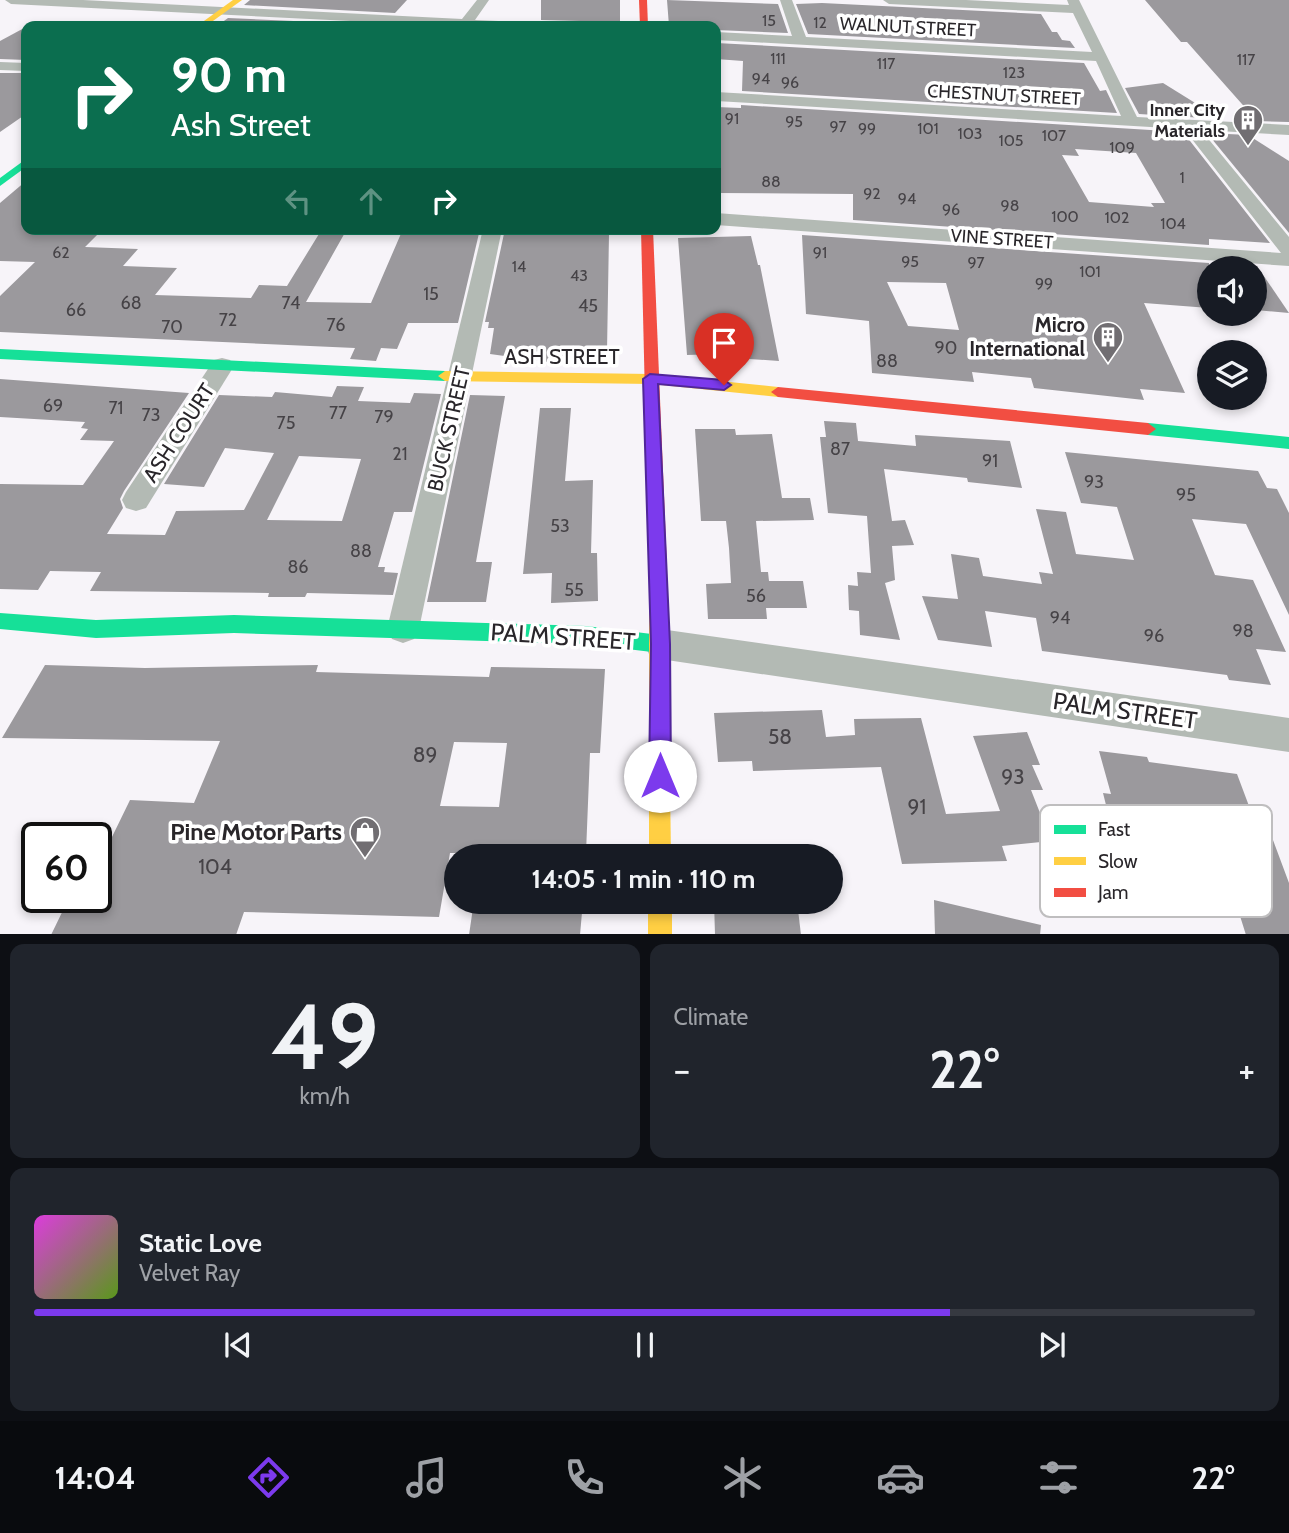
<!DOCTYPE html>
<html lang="en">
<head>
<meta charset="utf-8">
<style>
  :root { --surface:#171b24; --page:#20242c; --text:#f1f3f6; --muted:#9ea1a6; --line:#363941; --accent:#7c3aed }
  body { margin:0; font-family:Cabin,sans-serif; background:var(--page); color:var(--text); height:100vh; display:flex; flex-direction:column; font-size:26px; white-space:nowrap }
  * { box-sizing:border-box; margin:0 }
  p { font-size:23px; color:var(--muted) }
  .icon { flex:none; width:38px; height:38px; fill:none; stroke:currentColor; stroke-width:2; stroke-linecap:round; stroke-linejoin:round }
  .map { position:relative; height:934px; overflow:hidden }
  .side { display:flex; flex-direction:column; gap:10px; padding:10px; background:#0d0f14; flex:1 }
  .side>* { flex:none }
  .guide { position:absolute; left:21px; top:21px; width:700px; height:214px; border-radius:14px; box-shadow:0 4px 10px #0003; background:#0b6e4f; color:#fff; overflow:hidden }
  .controls { position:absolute; left:1197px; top:256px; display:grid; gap:14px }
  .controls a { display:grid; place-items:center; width:70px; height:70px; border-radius:50%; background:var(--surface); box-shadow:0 4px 10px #0003; font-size:35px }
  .speed { position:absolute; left:21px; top:822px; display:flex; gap:14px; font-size:35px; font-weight:700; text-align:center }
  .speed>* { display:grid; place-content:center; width:91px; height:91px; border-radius:50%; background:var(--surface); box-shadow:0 4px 10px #0003; line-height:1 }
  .speed .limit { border:4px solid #111; border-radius:10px; background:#fff; color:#111 }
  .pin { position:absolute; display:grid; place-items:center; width:60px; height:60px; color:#fff; margin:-72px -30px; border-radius:50% 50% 50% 0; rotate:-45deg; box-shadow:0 0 7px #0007 }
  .pin .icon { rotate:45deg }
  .me { position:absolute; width:77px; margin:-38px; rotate:0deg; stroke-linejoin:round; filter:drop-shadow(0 0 5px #0008) }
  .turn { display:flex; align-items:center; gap:24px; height:147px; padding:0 35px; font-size:32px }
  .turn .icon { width:91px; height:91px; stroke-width:2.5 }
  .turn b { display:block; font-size:49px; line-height:60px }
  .lanes { display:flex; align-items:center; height:66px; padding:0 35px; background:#0003; justify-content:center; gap:35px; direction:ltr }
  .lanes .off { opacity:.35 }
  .big { font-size:52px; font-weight:800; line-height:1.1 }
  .side .tile { flex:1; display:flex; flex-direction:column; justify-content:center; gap:10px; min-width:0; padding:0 24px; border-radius:14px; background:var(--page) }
  .side .dial { align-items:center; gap:0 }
  .dial b { font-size:91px; line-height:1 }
  .song { display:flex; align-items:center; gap:21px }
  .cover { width:84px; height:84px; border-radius:10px; background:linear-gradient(135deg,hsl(300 70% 55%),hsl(90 70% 35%)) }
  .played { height:7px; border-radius:4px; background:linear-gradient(90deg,var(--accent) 75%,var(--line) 75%) }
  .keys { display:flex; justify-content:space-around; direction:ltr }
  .heat { display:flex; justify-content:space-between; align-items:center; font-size:38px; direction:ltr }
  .side .tiles { flex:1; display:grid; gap:10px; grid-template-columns:1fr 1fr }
  .tile:last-child { grid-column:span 2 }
  .trip { position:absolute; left:444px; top:844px; width:399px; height:70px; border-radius:35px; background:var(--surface); box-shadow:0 4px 10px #0003; font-weight:800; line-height:70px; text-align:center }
  .tabs { display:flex; height:112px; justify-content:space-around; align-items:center; background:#090b0e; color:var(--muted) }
  .tabs .icon { width:49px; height:49px }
  .tabs .selected { color:var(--accent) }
  .tabs b { font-size:32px; color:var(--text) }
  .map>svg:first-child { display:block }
</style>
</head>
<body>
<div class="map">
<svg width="1289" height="935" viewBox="0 0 1289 935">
  <rect width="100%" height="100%" fill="#f7f4f9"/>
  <g fill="#9b999d" fill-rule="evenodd">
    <polygon points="250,0 407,0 395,13 244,5"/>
    <polygon points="541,0 620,0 620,22 541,20"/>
    <polygon points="667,0 778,4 788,33 716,30 716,26 669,26"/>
    <polygon points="1145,0 1289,0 1289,122 1257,121 1187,42 1181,42"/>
    <polygon points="822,3 1041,14 1052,32 1057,32 1062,40 1070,41 1075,48 808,34 796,4"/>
    <polygon points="228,18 384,25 217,26"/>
    <polygon points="26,27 26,60 0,59 0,41"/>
    <polygon points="716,43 1084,63 1100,91 1106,90 1117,113 742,91 743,61 716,59"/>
    <polygon points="0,73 26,73 26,114 0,132"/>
    <polygon points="1163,83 1221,119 1139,114 1125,88"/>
    <path d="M741 105 1183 132 1270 243 1209 239V245L853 220V194L716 193V107L741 108ZM1075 149 1136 153 1165 203H1151L1154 207 1089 202 1062 155 1079 156Z"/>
    <polygon points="1207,133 1248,135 1289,161 1289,233"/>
    <polygon points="26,181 26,229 100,232 85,247 138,249 123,266 177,268 155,295 251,298 259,285 287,286 322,229 347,229 306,302 371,303 403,229 480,229 458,323 408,323 397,349 381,348 376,361 350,359 355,348 0,332 0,296 35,262 0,261 0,203"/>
    <polygon points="505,229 596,230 596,234 609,234 607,351 590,351 589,359 549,360 548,362 490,354 494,328 488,328 489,322 485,322"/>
    <path d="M802 235 1209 263V308L1144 303 1185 393 1140 389 1144 400 1034 388 1031 378 972 372 974 382 872 373 869 321 806 314ZM887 282 946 283 959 330 908 326Z"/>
    <polygon points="751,236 758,265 760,265 779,361 749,359 750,353 687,355 678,238"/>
    <polygon points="1255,266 1257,266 1289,313 1255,310"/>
    <path d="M0 379 189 393 124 491 120 499 123 508 107 534 165 535 176 511 244 510 274 453 225 448 204 487 164 484 219 395 272 397 275 392 332 397 337 386 364 387 358 401 410 403 414 393 441 394 412 512H394L378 567H385L384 572 398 573 393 595 307 593 305 597H268L269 593 90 591 101 572 50 571 38 590 0 589V484L83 485 114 441 80 440 88 429 81 428 85 422 0 417ZM299 456 361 459 342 521 267 520Z"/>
    <polygon points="470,395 505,396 476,562 492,562 486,602 427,602"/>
    <polygon points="540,408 571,408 565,481 593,480 591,553 597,553 598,601 551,603 552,573 523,574"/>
    <polygon points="824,421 856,423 858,441 916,446 915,435 1010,441 1022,488 968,482 967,478 884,469 892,521 905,520 914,545 892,546 895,580 885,583 900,640 860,635 859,611 849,610 848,585 858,586 857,572 871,573 867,516 828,513 820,437 826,437"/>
    <polygon points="695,429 735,429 736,435 772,434 782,498 810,498 814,520 756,521 761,572 768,572 769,581 803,581 807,608 766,608 767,619 708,619 706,584 731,583 729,548 726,521 701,521"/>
    <polygon points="1065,452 1258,471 1267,488 1277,489 1289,513 1289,615 1246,524 1192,519 1215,575 1253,580 1286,652 1256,649 1271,685 1229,680 1227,675 1042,651 1036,618 985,611 992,647 938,640 922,596 958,599 951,554 979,558 983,576 1042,584 1039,572 1053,574 1036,509 1066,512 1076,554 1134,560 1117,507 1081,503"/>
    <path d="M45 665 145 668 318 665 316 672 489 677 491 667 605 669 600 753H590L586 853H450L439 917 244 912 236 935H51L69 898H96V838L111 839 130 800 194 803 220 741 2 738ZM454 742 507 743 499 807 440 806Z"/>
    <polygon points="822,710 826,737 855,735 854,719 921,718 946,814 1000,811 973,736 1027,732 1040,765 1032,765 1043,790 1031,790 1051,841 1002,846 1007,861 902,864 881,767 753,771 752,761 718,762 714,713"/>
    <polygon points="1099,751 1147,757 1149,762 1237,774 1255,822 1267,824 1289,883 1289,935 1246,935 1219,849 1159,840 1176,898 1082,885 1067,843 1115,841 1103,793 1111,794"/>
    <polygon points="934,900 1041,925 1040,935 935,935"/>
    <polygon points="474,901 583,901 580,935 469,935"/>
    <polygon points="714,901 797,901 801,935 715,935"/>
  </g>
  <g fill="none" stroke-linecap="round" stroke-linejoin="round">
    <g fill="#b3bab4" fill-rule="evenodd">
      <polygon points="5,0 83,0 462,19 477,0 489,0 475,20 521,22 527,26 451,26 11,4"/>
      <polygon points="780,0 792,0 806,37 1092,52 1073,13 889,4 883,0 966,0 1069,5 1067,0 1079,0 1137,117 1289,125 1289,135 1201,130 1289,237 1289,266 716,225 716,213 1281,253 1184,129 716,101 716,92 1121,116 1096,61 716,40 716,32 792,36"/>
      <polygon points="0,62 26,63 26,71 0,70"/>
      <polygon points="483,229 502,229 419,629 414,639 403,643 392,639 387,629"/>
      <polygon points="222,358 230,360 234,366 146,508 136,511 126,508 122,500 126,492 214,360"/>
      <polygon points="660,629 1289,718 1289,752 660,659 649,654 644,644 649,634"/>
    </g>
    <g fill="#16e098" fill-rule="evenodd">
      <polygon points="26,159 26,167 0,186 0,178"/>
      <polygon points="0,349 445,371 452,376 445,381 0,359"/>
      <polygon points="1148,423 1289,437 1289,449 1148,435 1140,429"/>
      <polygon points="0,613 96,620 234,615 586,626 660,635 667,638 669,644 667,650 660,653 586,644 234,633 96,638 0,629"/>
    </g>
    <g fill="#ffcf43" fill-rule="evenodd">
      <polygon points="233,0 242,0 206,26 197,26"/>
      <polygon points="445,371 651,374 778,387 785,392 778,397 651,384 445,381 438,376"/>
      <polygon points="658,560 664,563 667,568 671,856 649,856 649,568 652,563"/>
      <rect x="648" y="901" width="24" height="34"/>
    </g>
    <g fill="#f24e42" fill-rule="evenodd">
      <polygon points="639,0 647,0 648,26 640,26"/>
      <polygon points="641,229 653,229 667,568 664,573 658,576 652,573 649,568"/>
      <polygon points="778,387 1148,423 1156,429 1148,435 778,397 771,392"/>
    </g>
  </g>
  <polygon fill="#7c3aed" stroke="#51269a" stroke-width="2" points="650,374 724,380 731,385 724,390 658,384 670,644 671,776 668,784 660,787 653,784 649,776 651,644 643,379"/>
  <defs>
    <g id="building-pin" transform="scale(1.575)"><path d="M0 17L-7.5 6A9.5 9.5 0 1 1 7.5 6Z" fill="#716e72" stroke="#fff"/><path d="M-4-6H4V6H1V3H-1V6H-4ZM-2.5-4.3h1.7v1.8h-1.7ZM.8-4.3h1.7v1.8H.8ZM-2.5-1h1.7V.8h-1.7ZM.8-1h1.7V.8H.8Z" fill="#fff"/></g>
    <g id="shop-pin" transform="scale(1.575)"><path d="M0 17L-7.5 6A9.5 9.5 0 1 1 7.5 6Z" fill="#716e72" stroke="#fff"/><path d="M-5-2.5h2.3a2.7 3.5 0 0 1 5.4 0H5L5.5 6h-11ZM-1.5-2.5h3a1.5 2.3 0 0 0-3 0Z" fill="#fff"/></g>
  </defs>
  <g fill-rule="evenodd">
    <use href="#building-pin" x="1248" y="120"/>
    <use href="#building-pin" x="1108" y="337"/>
    <use href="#shop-pin" x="365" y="832"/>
  </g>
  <g text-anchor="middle" stroke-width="7" stroke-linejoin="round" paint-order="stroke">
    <g font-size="16" fill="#464347">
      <text x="769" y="26">15</text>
      <text x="820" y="28">12</text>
      <text x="778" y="64">111</text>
      <text x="1246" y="65">117</text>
      <text x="886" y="69">117</text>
      <text x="1014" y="78">123</text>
      <text x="761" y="84">94</text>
      <text x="790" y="88">96</text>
      <text x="732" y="124">91</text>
      <text x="794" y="127">95</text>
      <text x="838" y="132">97</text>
      <text x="867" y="134">99</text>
      <text x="928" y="134">101</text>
      <text x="970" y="139">103</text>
      <text x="1054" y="141">107</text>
      <text x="1011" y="146">105</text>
      <text x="1122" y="153">109</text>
      <text x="1182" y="183">1</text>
      <text x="771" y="187">88</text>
      <text x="872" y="199">92</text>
      <text x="907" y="204">94</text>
      <text x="1010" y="211">98</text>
      <text x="951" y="215">96</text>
      <text x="1065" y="222">100</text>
      <text x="1117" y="223">102</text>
      <text x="1173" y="229">104</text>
      <text x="61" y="258">62</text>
      <text x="820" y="258">91</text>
      <text x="910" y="267">95</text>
      <text x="976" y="268">97</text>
      <text x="519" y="272">14</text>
      <text x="1090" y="277">101</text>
      <text x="579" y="281">43</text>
      <text x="1044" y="289">99</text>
    </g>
    <g font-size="18" fill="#29262a" stroke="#fff">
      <text transform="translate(908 27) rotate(3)" y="6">WALNUT STREET</text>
      <text transform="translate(1004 95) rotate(3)" y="6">CHESTNUT STREET</text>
      <text transform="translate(1002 239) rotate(4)" y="6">VINE STREET</text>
    </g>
    <g font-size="18" font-weight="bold" fill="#29262a" stroke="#fff" text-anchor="end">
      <text x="1225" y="116">Inner City<tspan x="1225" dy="21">Materials</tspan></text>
    </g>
    <g font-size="18" fill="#464347">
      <text x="431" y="300">15</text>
      <text x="131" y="309">68</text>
      <text x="291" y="309">74</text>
      <text x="588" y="312">45</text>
      <text x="76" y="316">66</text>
      <text x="228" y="326">72</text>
      <text x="336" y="331">76</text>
      <text x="172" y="333">70</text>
      <text x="946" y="354">90</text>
      <text x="887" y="367">88</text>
      <text x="53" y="412">69</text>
      <text x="116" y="414">71</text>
      <text x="338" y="419">77</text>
      <text x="151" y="421">73</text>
      <text x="384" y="423">79</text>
      <text x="286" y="429">75</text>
      <text x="840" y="455">87</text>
      <text x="400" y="460">21</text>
      <text x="990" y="467">91</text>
      <text x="1094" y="488">93</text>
      <text x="1186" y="501">95</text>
      <text x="560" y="532">53</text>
      <text x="361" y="557">88</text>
      <text x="298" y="573">86</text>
      <text x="574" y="596">55</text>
      <text x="756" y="602">56</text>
      <text x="1060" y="624">94</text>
      <text x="1243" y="637">98</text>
      <text x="1154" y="642">96</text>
    </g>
    <g font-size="21" font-weight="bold" fill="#29262a" stroke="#fff" text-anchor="end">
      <text x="1085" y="332">Micro<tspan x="1085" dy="24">International</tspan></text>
    </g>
    <g font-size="21" fill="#29262a" stroke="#fff">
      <text x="562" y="364">ASH STREET</text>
      <text transform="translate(449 429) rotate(-77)" y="7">BUCK STREET</text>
      <text transform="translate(179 433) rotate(-57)" y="7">ASH COURT</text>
    </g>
    <g font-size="21" fill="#464347">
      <text x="780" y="744">58</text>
      <text x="425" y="762">89</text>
      <text x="1013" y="784">93</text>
      <text x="917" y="814">91</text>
      <text x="215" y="874">104</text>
    </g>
    <g font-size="24" fill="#29262a" stroke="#fff">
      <text transform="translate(563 637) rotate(4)" y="8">PALM STREET</text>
      <text transform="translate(1125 711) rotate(8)" y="8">PALM STREET</text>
    </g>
    <g font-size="24" font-weight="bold" fill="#29262a" stroke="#fff" text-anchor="end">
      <text x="342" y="840">Pine Motor Parts</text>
    </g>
  </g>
  <rect x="1040" y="805" width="232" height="112" rx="10" fill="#fff" stroke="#bfbebf" stroke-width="2"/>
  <rect x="1054" y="825" width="32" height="9" fill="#16e098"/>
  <rect x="1054" y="857" width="32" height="8" fill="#ffcf43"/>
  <rect x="1054" y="888" width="32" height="9" fill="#f24e42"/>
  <g font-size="19" fill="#29262a">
    <text x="1098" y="836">Fast</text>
    <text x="1098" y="868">Slow</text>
    <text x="1098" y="899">Jam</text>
  </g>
</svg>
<div class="controls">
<a><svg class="icon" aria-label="sound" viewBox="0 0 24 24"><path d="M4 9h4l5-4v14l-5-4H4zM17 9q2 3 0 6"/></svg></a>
<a><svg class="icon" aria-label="layers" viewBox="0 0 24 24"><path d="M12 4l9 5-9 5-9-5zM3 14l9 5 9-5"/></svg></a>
</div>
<div class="speed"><div class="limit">60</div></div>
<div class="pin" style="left:724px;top:385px;background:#d93025"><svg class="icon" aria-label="arrive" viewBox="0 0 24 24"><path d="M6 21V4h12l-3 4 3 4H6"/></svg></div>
<svg class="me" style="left:660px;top:776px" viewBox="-20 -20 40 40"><circle r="19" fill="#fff"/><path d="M0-13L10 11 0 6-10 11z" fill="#7c3aed"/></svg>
<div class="trip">14:05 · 1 min · 110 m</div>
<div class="guide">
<div class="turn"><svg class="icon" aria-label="right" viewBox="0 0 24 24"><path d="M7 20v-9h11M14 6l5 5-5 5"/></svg><div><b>90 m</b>Ash Street</div></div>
<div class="lanes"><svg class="icon off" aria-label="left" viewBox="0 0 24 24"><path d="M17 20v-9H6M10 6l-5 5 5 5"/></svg><svg class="icon off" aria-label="ahead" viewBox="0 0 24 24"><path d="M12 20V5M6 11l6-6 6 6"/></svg><svg class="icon" aria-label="right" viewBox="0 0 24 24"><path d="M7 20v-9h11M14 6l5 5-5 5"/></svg></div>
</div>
</div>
<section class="side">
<div class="tiles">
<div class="tile dial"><b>49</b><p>km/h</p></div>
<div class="tile"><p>Climate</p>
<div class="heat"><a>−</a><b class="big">22°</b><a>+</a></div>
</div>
<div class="tile">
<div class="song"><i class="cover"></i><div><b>Static Love</b><p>Velvet Ray</p></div></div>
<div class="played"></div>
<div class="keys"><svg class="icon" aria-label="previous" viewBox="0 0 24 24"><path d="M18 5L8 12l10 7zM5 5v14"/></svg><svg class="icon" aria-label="pause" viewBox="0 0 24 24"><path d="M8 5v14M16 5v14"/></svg><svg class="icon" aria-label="next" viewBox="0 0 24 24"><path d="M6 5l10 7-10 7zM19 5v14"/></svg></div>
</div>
</div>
</section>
<nav class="tabs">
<b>14:04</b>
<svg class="icon selected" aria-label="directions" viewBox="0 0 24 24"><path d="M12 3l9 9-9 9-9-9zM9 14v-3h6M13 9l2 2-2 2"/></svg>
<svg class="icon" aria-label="music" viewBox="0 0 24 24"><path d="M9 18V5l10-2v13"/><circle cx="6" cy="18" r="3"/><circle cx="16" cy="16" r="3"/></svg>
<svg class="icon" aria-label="phone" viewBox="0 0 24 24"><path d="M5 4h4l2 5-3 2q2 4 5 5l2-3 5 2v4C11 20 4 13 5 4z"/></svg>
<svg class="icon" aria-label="climate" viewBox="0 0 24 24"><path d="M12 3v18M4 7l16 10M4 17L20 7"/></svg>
<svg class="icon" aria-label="car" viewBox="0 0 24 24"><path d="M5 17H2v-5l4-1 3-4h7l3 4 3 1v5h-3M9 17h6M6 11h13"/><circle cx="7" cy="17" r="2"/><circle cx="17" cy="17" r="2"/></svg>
<svg class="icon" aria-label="filters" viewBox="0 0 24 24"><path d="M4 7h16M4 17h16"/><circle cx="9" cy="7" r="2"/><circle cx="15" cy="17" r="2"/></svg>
<b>22°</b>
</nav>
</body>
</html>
